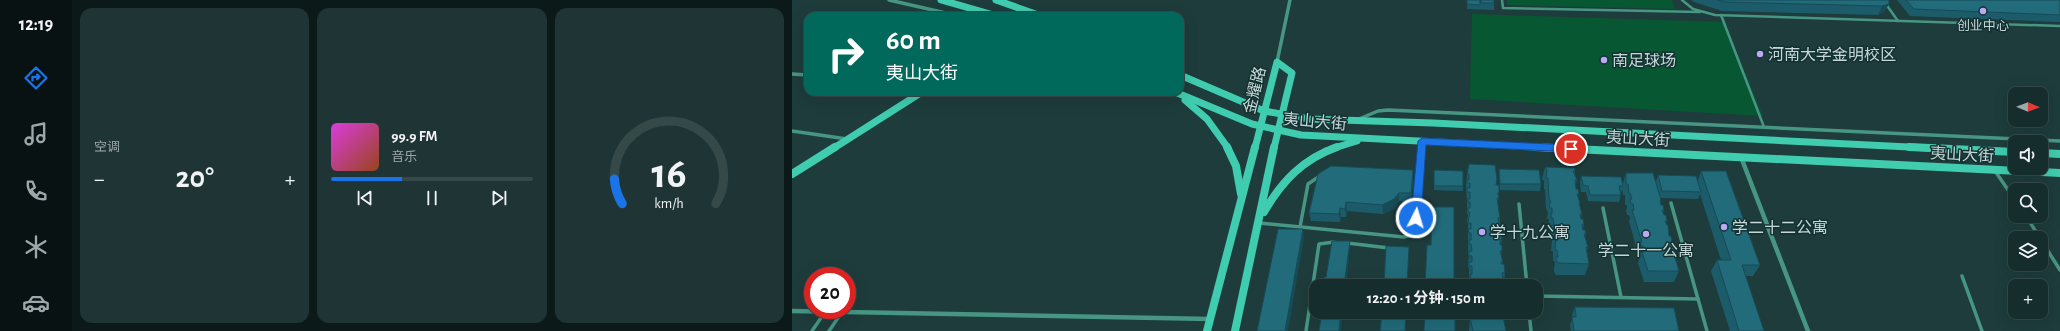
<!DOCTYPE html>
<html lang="zh">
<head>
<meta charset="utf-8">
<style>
  :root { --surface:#162d2d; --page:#1f3535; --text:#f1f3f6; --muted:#9ea8aa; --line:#354949; --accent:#1a73e8 }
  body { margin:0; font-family:"Alegreya Sans","Noto Sans SC",sans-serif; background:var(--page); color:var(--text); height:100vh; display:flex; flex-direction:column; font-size:15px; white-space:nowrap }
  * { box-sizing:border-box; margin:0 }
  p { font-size:13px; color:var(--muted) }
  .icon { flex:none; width:22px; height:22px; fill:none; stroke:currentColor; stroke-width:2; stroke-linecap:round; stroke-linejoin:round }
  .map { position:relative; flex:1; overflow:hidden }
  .sheet { display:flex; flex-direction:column; gap:8px; padding:8px; background:#0c1919; width:720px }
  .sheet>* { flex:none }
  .banner { position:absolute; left:12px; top:12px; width:380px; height:84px; border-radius:12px; box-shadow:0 4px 16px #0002,0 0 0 1px var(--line); background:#00695c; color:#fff; overflow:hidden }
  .needle { width:26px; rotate:91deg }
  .fabs { position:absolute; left:1216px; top:87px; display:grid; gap:8px }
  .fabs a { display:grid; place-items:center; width:40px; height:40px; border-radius:8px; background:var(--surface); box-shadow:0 4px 16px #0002,0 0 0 1px var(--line); font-size:20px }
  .speed { position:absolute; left:12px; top:267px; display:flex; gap:8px; font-size:20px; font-weight:700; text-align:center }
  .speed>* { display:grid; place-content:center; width:52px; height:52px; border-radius:50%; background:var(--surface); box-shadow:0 4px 16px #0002,0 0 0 1px var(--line); line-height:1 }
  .speed .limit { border:6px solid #d22; background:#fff; color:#111 }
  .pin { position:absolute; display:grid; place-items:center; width:34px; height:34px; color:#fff; margin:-17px; border:2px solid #fff; border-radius:50%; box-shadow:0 1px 4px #0007 }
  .me { position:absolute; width:44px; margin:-22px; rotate:5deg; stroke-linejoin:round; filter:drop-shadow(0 0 3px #0008) }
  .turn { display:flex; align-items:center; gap:14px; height:84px; padding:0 16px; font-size:18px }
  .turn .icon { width:52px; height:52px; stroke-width:2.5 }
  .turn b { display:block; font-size:28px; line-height:34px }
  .big { font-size:30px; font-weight:700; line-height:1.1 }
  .sheet .widget { flex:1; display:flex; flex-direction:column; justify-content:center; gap:6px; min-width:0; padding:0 14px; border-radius:12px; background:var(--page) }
  .sheet .dial { align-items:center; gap:0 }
  .dial svg { height:104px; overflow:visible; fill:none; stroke:var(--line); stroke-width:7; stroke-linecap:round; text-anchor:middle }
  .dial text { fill:var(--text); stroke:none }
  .song { display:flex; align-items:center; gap:12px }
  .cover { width:48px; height:48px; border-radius:6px; background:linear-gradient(135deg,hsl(300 70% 55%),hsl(20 70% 35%)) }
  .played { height:4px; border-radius:2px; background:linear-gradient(90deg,var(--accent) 35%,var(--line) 35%) }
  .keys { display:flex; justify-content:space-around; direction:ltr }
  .heat { display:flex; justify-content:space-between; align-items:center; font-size:22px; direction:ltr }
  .sheet .tiles { flex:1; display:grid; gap:8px; grid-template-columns:repeat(3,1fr) }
  .trip { position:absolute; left:517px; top:279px; width:234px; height:40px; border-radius:12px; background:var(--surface); box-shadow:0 4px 16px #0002,0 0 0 1px var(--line); font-weight:700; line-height:40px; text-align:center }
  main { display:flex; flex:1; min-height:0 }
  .tab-bar { display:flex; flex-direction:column; width:72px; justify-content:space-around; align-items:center; background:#091212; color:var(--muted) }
  .tab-bar .icon { width:28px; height:28px }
  .tab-bar .active { color:var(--accent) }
  .tab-bar b { font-size:18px; color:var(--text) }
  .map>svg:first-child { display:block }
</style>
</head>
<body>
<main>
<nav class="tab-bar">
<b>12:19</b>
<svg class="icon active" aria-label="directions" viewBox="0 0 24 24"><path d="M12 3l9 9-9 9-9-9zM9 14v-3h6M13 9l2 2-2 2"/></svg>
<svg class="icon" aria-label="music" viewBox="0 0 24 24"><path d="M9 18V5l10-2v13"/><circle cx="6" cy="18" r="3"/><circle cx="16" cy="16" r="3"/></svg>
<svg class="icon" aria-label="phone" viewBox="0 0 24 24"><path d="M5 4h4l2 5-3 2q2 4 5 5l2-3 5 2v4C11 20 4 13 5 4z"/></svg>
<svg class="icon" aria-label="climate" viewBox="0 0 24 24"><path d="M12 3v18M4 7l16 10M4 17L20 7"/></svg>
<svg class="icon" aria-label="car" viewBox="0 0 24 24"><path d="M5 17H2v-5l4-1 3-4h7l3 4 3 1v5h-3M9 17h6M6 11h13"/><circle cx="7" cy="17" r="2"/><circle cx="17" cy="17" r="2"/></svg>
</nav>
<section class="sheet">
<div class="tiles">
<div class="widget"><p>空调</p>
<div class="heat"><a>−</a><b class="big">20°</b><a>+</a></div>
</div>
<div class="widget">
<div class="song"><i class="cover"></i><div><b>99.9 FM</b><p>音乐</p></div></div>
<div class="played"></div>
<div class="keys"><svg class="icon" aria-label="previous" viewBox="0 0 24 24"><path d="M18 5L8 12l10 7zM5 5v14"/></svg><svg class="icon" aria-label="pause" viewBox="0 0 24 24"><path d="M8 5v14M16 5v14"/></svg><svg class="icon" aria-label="next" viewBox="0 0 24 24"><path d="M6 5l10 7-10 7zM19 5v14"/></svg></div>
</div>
<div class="widget dial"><svg viewBox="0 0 100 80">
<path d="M14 69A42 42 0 1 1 86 69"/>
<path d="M14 69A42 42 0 0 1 8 50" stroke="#1a73e8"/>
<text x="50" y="56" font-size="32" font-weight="700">16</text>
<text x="50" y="72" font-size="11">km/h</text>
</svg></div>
</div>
</section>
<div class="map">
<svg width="1268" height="331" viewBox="0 0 1268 331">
  <rect width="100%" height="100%" fill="#1e3c3c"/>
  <g fill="#075732">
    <polygon points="715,0 880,0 883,9 715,5"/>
    <polygon points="680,14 932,22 971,116 678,99"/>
  </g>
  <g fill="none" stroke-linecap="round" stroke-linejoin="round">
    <g stroke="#479683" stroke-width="2.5">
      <polyline points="710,0 711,8 908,12"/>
      <polyline points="890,0 901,9 923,15 1268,26"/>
      <polyline points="1091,0 1106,21"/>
      <polyline points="929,15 972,127"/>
      <polyline points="629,148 630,141"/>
    </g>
    <g stroke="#479683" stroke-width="3.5">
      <polyline points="1203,171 1223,200"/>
      <polyline points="879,203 915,331"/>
      <polyline points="727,204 735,286"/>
      <polyline points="811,208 829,297"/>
      <polyline points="1234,216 1248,238"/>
      <polyline points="467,223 612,237 623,233 630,147"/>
      <polyline points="508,227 516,184 528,176"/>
      <polyline points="1249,240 1268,270"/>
      <polyline points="555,243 597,248"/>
      <polyline points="1170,276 1190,331"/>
      <polyline points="744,296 906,299"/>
      <polyline points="737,312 739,331"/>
      <polyline points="20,331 33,312"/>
      <polyline points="37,331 50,312"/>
      <polyline points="514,331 527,244 542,242"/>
    </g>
    <g stroke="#479683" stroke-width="3.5">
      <polyline points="97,0 167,16"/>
      <polyline points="485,62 498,0"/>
      <polyline points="0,74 16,75"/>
      <polyline points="567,119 586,111 596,110 1268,141"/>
      <polyline points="0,131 55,139"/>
    </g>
    <g stroke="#479683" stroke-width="4.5">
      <polyline points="949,157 1016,331"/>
      <polyline points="0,311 418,319"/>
    </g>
    <g stroke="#3fccaf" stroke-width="7">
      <polyline points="149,0 205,16"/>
      <polyline points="204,0 249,16"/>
      <polyline points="388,75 472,111 517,119 641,123 1137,148"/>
      <polyline points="383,92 460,124 509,135 763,148"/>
      <polyline points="393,100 415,119 436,148"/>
      <polyline points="42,148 130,92"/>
      <polyline points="463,148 485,62 500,73 482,148"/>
      <polyline points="542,148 565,141"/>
    </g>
    <g stroke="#3fccaf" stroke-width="8">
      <polyline points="435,147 444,166 449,194"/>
      <polyline points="743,147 1268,173"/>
      <polyline points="1117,147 1223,152"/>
      <polyline points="1249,153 1268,154"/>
      <polyline points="0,174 43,147"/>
      <path d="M472 212C490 181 511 159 545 147"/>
      <polyline points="415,331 463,147"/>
      <polyline points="443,331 482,147"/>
    </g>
  </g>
  <g fill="#1c5c6a">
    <polygon points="675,0 702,3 702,10 675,9"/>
    <polygon points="899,0 1097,0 1097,4 1092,12 1086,15 930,11 902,2"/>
    <polygon points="1105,0 1268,0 1268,22 1118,16"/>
    <polygon points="677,164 705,179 705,185 707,193 706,204 708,218 708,223 709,229 708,235 710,239 709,245 710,251 709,256 713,273 712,283 712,286 677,286 677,267 676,267 676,263 677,255 676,255 676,223 675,223 676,214 675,214 675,204 674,185 675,174"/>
    <polygon points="753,167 783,171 783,174 785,180 784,184 784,189 787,194 786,196 788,203 788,206 790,214 789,219 792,224 791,230 794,234 793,237 796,247 795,251 797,264 793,275 764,275 762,272 762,268 763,263 762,261 761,261 761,251 759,251 760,240 758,240 758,236 759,231 758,229 757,229 756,226 757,220 757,219 755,219 756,212 754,209 753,189 752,189 752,181 750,179"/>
    <polygon points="707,169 749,184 748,191 708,190 707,176"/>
    <polygon points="621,170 621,179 619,202 607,201 603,208 591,214 555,211 554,217 549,217 548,222 519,221 517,213"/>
    <polygon points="642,170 671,186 671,191 642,190"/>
    <polygon points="909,171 968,265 961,276 953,276 972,331 938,331 919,271 925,260 929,260 908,194 906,199 869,198 869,200 868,203 869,205 872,210 871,213 875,221 874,223 877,236 880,241 880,243 884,254 883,257 887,271 882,282 852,282 846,263 847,260 847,257 845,257 844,254 845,251 837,221 838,218 837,215 835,215 834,211 835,208 835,205 833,205 833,195 831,195 830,189 829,193 829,195 827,202 796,201 794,192 789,192 788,183 789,176 831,183 834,173 864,182 866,175 906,180"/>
    <polygon points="783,307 887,331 779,331 778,325 781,317 780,315"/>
    <polygon points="680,315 714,331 677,331 677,329 678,318 680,318"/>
  </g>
  <g fill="#174b56">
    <polygon points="1097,4 1092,12 1086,15 1090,6"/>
    <polygon points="621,170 621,179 619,202 619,193"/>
    <polygon points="607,193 607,201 603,208 591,214 590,205"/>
    <polygon points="554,202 555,211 554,217 553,209"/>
    <polygon points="548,208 549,217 548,222 547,214"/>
    <polygon points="511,229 512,238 496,331 493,331"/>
    <polygon points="558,241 558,248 554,286 552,286"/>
    <polygon points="549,312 551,312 549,331 547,331"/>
  </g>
  <g fill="#216b7b" stroke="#174b56">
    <polygon points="675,0 688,0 688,5 675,4"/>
    <rect x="689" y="0" width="13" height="3"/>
    <polygon points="926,0 1097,0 1097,4 1090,6 933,2"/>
    <polygon points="1114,0 1268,0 1268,15 1122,9"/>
    <polygon points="677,164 703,165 705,179 704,185 707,185 707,193 705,193 706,194 707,198 705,198 708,218 706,218 707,223 708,223 709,229 707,229 707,235 709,235 710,239 708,239 708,245 710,245 710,251 708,251 711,262 709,262 709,264 712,264 713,273 710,273 712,286 680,286 678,274 680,274 680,266 677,266 677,262 680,262 680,256 677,256 677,251 680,251 679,244 677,244 677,240 679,240 679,233 677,233 676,229 679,229 679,223 676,223 678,212 676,212 676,208 678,208 678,202 676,202 676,199 678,199 678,192 675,192 675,188 678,188 678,183 675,183 675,180 677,180 677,174 675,174"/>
    <polygon points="539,166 621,170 619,193 607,193 602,199 590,205 554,202 553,209 548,208 547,214 517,213 526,174"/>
    <polygon points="753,167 783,168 783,171 781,171 785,180 783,180 784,189 786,189 787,194 785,194 788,203 787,203 790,214 788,214 789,219 791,219 792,224 790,224 791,230 793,230 794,234 792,234 796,247 794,247 797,264 767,263 764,261 764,257 766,257 765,250 763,250 764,239 762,239 762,229 760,229 760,225 762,225 761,218 759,218 759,214 760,214 760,208 758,208 757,203 759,203 757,198 756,178 754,178 755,170"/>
    <polygon points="707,169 747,170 749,184 708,184"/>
    <polygon points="642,170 671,171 671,186 642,186"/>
    <polygon points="909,171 934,171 968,265 950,265 972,331 947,331 925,260 939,260"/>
    <polygon points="834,173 861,173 869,200 868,200 869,205 871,205 872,210 870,210 872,215 874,215 875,221 873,221 875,225 876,225 877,236 879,236 880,241 879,241 884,254 882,254 887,271 856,271 850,252 852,252 851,246 849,246 848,242 850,242 840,210 842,210 841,204 839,204 838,199 840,199 838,193 837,193 836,184 834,184"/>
    <polygon points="866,175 904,176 909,192 870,191"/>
    <polygon points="789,176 829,177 831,186 827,186 829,195 798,195 796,186 791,185"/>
    <polygon points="640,207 662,207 662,286 633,286 635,245 639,245"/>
    <polygon points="486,229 511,229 493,331 465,331"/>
    <polygon points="540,241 558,241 552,286 531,286 532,277 534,277"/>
    <polygon points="594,246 617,247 615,286 592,286"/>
    <polygon points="783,307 882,308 887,331 782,331 780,317 784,317"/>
    <polygon points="530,312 549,312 547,331 527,331"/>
    <polygon points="590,312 614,312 613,331 588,331"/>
    <polygon points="633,312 663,312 663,331 632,331"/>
    <polygon points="680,315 711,316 714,331 681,331 678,318 680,318"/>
  </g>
  <polygon fill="#1a73e8" stroke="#114b97" points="630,138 779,145 783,149 779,152 634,145 629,218 624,221 619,218 626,141"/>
  <g fill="#bca9f5" stroke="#133132" stroke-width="1.5">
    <circle cx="1191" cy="11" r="4"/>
    <circle cx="968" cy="54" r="4"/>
    <circle cx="812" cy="60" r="4"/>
    <circle cx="932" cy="227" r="4"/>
    <circle cx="690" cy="232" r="4"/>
    <circle cx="854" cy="234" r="4"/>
  </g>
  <g text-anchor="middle" stroke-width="3" stroke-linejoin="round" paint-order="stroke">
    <g font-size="13" fill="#c6d7d7" stroke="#133132">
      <text x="1191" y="30">创业中心</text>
    </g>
    <g font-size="16" fill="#c6d7d7" stroke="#133132" text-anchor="start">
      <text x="976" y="60">河南大学金明校区</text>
      <text x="820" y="66">南足球场</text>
      <text x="940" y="233">学二十二公寓</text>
      <text x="698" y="238">学十九公寓</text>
      <text x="854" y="256" text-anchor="middle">学二十一公寓</text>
    </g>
    <g font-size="16" fill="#c6d7d7" stroke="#133132">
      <text transform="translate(462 90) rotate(-76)" y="6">金耀路</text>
      <text transform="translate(523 121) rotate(5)" y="6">夷山大街</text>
      <text transform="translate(846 138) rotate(3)" y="6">夷山大街</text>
      <text transform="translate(1170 154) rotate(3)" y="6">夷山大街</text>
    </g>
  </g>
</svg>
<div class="fabs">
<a><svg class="needle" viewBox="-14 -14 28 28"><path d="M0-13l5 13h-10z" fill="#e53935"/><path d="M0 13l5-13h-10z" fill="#9ea8aa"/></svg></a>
<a><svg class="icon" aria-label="sound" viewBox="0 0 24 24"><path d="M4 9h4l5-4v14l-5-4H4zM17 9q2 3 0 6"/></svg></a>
<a><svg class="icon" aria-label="search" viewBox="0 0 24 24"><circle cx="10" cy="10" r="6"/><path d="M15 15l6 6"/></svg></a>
<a><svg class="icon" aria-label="layers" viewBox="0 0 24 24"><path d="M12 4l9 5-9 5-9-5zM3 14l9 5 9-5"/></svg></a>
<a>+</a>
</div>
<div class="speed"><div class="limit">20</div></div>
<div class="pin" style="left:779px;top:149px;background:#d93025"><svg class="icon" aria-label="arrive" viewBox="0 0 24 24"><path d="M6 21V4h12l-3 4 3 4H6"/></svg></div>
<svg class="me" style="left:624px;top:218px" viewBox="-20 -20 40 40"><circle r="17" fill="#1a73e8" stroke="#fff" stroke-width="3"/><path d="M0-11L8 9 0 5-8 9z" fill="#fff"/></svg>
<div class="trip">12:20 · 1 分钟 · 150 m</div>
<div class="banner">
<div class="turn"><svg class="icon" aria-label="right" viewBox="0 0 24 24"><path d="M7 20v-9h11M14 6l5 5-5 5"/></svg><div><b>60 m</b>夷山大街</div></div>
</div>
</div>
</main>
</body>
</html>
